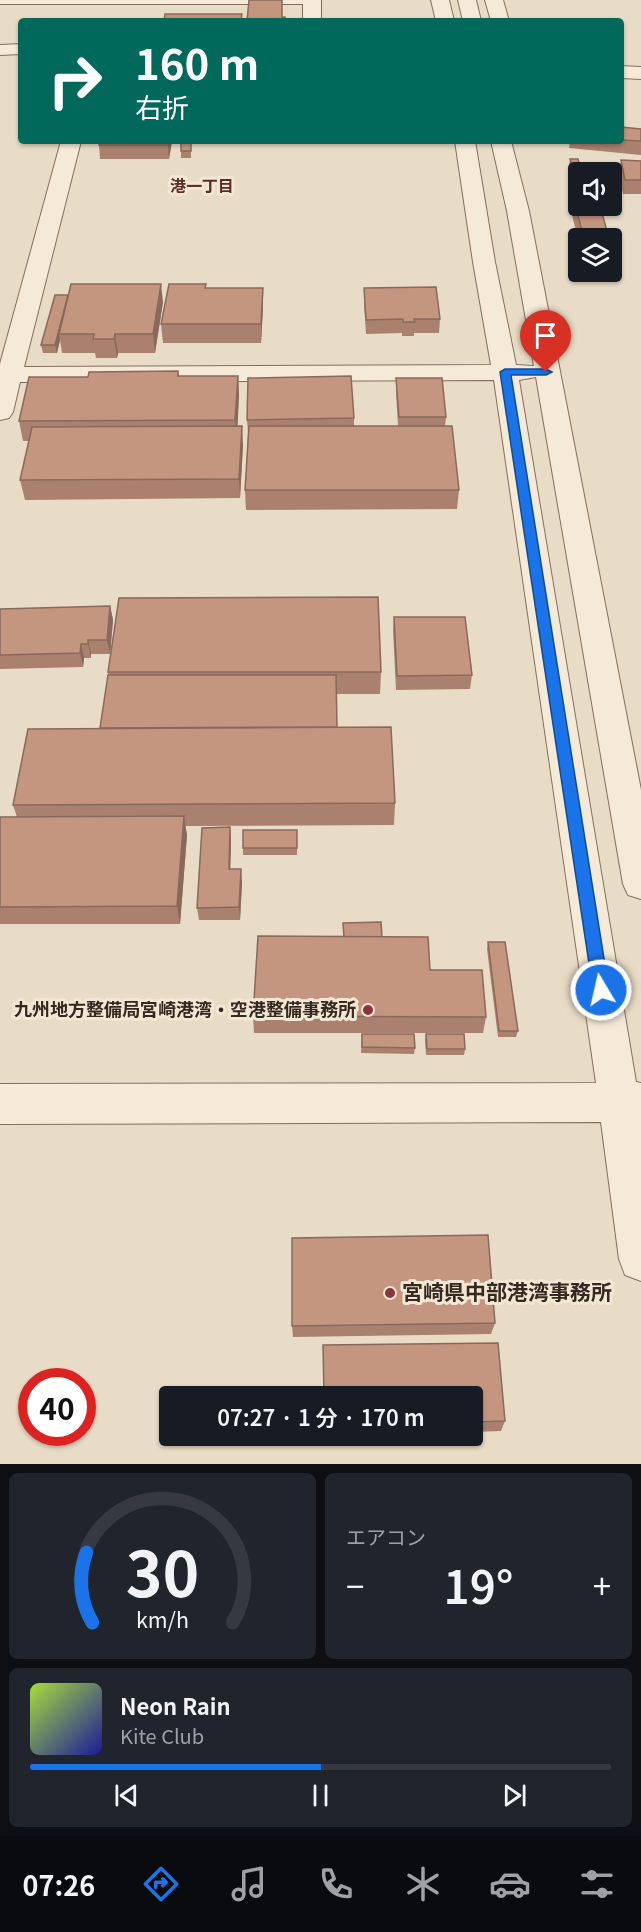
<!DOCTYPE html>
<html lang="ja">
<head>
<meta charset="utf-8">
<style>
  :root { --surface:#171b24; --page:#20242c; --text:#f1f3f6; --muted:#9ea1a6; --line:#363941; --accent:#1a73e8 }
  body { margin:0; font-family:Georgia,"Noto Sans JP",serif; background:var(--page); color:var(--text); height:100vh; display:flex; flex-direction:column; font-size:22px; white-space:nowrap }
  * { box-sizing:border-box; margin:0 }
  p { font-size:20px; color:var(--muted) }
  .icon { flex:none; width:33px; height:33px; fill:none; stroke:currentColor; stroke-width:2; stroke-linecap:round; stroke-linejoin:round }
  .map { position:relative; height:1464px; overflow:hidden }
  .details { display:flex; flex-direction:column; gap:9px; padding:9px; background:#0d0f14; flex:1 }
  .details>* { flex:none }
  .top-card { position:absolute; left:18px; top:18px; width:606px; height:126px; border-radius:6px; box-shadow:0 2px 4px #0004; background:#00695c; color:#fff; overflow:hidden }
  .controls { position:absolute; left:568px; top:162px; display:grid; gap:12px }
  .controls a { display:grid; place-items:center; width:54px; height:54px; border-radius:6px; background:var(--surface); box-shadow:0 2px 4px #0004; font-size:30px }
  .speed { position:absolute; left:18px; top:1368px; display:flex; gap:12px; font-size:30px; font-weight:700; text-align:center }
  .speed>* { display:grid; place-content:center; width:78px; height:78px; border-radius:50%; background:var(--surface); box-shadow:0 2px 4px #0004; line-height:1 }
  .speed .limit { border:9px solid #d22; background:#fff; color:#111 }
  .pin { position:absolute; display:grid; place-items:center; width:51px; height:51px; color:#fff; margin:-62px -26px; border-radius:50% 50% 50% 0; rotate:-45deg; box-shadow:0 0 6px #0007 }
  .pin .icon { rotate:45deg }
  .me { position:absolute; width:66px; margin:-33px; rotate:351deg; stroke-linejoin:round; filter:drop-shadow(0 0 4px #0008) }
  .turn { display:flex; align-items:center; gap:21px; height:126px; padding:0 18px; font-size:27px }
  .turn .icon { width:78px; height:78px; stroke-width:2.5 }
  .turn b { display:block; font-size:42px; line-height:51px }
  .big { font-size:45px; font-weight:600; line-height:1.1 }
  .details .card { flex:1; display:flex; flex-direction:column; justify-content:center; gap:9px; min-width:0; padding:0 21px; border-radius:9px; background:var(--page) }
  .details .dial { align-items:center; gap:0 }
  .dial svg { height:156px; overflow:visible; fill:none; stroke:var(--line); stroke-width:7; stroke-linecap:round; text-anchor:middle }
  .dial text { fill:var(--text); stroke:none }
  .song { display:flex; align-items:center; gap:18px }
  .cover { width:72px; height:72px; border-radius:9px; background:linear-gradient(135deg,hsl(80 70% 55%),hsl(240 70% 35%)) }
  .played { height:6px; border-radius:3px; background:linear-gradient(90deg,var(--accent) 50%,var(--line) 50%) }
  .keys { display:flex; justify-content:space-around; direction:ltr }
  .heat { display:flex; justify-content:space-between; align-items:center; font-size:33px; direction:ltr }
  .details .tiles { flex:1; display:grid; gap:9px; grid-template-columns:1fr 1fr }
  .card:last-child { grid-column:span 2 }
  .trip { position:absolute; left:159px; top:1386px; width:324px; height:60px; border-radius:6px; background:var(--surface); box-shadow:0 2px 4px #0004; font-weight:600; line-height:60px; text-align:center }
  .tabs { display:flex; height:96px; justify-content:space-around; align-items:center; background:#090b0e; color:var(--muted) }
  .tabs .icon { width:42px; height:42px }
  .tabs .current { color:var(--accent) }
  .tabs b { font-size:27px; color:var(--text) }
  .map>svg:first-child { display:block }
</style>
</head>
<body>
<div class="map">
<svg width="641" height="1464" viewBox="0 0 641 1464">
  <rect width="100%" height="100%" fill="#e9dcc6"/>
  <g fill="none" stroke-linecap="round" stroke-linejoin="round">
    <g stroke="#836e5d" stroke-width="2">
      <polygon id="service" points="0,0 317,0 317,1 312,4 0,4"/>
    </g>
    <g stroke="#836e5d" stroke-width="2">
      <g id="minor">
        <rect x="303" y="0" width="18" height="21"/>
        <polygon points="485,0 503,0 509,21 491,21"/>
        <polygon points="621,66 641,67 641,79 621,78"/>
      </g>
    </g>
    <g stroke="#836e5d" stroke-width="2">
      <g id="tertiary">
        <polygon points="431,0 449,0 454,21 436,21"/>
        <polygon points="458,0 476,0 481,21 463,21"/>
        <polygon points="21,44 21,54 0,55 0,45"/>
        <polygon points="61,141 81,141 24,367 491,365 473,262 455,141 475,141 495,262 516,365 534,366 507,211 491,141 511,141 529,211 641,790 641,899 628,895 623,884 536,377 519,380 636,1082 641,1083 641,1281 625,1275 619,1259 601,1122 0,1124 0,1084 596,1083 494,380 20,382 13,412 9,418 0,420 0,364"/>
      </g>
    </g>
    <use href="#service" fill="#f5ead8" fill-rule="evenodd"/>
    <use href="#minor" fill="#f5ead8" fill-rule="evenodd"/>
    <use href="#tertiary" fill="#f5ead8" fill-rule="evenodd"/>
  </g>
  <g fill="#a9816e">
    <polygon points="621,127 641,129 641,155 569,148 570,141 621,141"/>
    <polygon points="100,141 172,141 169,159 100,159 99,145"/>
    <polygon points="186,141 196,141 196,144 191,144 191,158 181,158 181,151"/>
    <polygon points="570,159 580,166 578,173 571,173 569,166"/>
    <polygon points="621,160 641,161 641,194 623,194 619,174"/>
    <polygon points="569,176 579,176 579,206 609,238 579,238 579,243 571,211 574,197 568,183"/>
    <polygon points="206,284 206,288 263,288 263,307 261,343 163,343 161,324"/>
    <polygon points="364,288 440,319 439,333 414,333 414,336 402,336 402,333 366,334 364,302"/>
    <polygon points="55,295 163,302 155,353 118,353 117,358 96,358 95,353 62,353 60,340 57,353 43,353 41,345"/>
    <polygon points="178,371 179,376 238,376 239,395 237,426 243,445 240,498 25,500 20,480 29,441 23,441 19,421 88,377"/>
    <polygon points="396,378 446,417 445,426 459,490 457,509 246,510 245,490 248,433 247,420 354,418 354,426 398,426 396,393"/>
    <polygon points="110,606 113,620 110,654 91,654 91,658 84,658 83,667 0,669 0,609"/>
    <polygon points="394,617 472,675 470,689 396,690 393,631"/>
    <polygon points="108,672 381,672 380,694 336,694 337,727 395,803 394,825 185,826 187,835 180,924 0,924 0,817 17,817 13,805 101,728 108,675"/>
    <polygon points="230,827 231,841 230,869 242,882 240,920 199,920 197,908"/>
    <polygon points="297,830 297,855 243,855 243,848"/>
    <polygon points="343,923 382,937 430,970 486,1017 483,1033 254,1033 253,1016 343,937"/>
    <polygon points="488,942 518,1031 516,1037 498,1037 487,949"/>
    <polygon points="362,1034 415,1048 414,1054 361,1053"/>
    <polygon points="426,1034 465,1049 464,1055 426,1055 425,1041"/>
    <polygon points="495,1323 491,1334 293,1337 292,1326"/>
    <polygon points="472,1396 505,1421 501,1431 472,1432"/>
  </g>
  <g fill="#89695a">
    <polygon points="169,141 172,141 169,159 168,145"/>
    <polygon points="161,284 163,302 155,353 153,334"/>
    <polygon points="263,288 263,307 261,343 261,324"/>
    <polygon points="69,295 59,334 60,340 57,353 55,345"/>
    <polygon points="115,334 118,353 117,358 114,339"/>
    <polygon points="238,376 239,395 237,439 235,420"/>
    <polygon points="242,426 243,445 240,498 239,479"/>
    <polygon points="110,606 113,620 110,654 107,640"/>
    <polygon points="88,640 91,654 91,658 88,644"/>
    <polygon points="81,644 84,658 83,667 80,653"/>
    <polygon points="184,816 187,835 180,924 177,906"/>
    <polygon points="230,827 231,841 230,882 229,869"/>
    <polygon points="241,869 242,882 240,920 239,907"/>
  </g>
  <g fill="#c49680" stroke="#89695a" stroke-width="1.5">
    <polygon points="249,0 282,0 282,17 285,17 285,21 247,21"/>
    <polygon points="165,14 242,14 241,21 164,21"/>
    <polygon points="621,127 641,129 641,141 621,140"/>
    <polygon points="100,141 169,141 168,145 99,145"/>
    <polygon points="191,141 191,151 181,151 181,142"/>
    <polygon points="570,159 578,159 580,166 572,166"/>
    <polygon points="621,160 641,161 641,180 625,180"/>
    <polygon points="569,176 579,176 579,192 576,192"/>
    <polygon points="573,197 579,197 579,206 600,206 609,238 584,238"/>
    <polygon points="71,284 161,284 153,334 115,334 114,339 93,339 94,334 59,334"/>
    <polygon points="169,284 206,284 205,288 263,288 261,324 161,324"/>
    <polygon points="436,287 440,319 414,319 415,322 403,322 403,319 366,320 364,288"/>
    <polygon points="55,295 68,295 55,345 41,345"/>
    <polygon points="178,371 178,376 238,376 235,420 19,421 29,377 88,377 89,372"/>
    <polygon points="351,376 354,418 247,420 248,378"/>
    <polygon points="396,378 442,378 446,417 399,417"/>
    <polygon points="242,426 239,479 20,480 32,427"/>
    <polygon points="249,426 452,426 459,490 245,490"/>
    <polygon points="378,597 381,672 108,672 119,598"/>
    <polygon points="110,606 107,640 88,640 88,644 81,644 80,653 0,655 0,609"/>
    <polygon points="394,617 465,617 472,675 397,676"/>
    <polygon points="108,675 336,675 337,727 100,728"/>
    <polygon points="391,727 395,803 13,805 28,729"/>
    <polygon points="184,816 177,906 0,907 0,817"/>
    <polygon points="230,827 229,869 241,869 239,907 197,908 202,828"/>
    <rect x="243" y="830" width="54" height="18"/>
    <polygon points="381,922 382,937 344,937 343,923"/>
    <polygon points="258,936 428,937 430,970 482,970 486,1017 253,1016"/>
    <polygon points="488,942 505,942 518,1031 499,1031"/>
    <polygon points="362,1034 414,1034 415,1048 362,1047"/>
    <polygon points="426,1034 464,1034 465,1049 427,1049"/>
    <polygon points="488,1235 495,1323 292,1326 292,1238"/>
    <polygon points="498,1343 505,1421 472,1422 472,1396 324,1396 323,1345"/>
  </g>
  <polygon fill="#1a73e8" stroke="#114b97" stroke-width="1.5" points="505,369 546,369 552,372 546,375 511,375 609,990 607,995 601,997 595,995 593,990 500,372"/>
  <g fill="#8b343c" stroke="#f2e7d5" stroke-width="2">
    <circle cx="368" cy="1010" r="6"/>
    <circle cx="390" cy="1293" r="6"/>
  </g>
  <g text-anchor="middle" stroke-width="6" stroke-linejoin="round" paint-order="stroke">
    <g font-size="16" font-weight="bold" fill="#5d2b24" stroke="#f2e7d5">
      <text x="202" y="192">港一丁目</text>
    </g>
    <g font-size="18" font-weight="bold" fill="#342820" stroke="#f2e7d5" text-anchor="end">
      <text x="356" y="1016">九州地方整備局宮崎港湾・空港整備事務所</text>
    </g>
    <g font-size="21" font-weight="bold" fill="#342820" stroke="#f2e7d5" text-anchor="start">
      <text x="402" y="1300">宮崎県中部港湾事務所</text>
    </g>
  </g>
</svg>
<div class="controls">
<a><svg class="icon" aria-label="sound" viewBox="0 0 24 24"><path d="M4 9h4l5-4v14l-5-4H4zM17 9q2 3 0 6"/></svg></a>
<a><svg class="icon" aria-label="layers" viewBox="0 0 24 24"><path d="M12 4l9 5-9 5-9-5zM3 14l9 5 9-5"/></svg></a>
</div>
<div class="speed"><div class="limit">40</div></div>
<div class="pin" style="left:546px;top:372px;background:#d93025"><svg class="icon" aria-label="arrive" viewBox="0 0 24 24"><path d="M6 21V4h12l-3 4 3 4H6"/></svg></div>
<svg class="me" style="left:601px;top:990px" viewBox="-20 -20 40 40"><circle r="17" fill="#1a73e8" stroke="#fff" stroke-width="3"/><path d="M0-11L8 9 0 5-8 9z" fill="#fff"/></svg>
<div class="trip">07:27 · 1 分 · 170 m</div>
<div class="top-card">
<div class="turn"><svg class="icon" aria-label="right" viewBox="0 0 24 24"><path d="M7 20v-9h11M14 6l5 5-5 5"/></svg><div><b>160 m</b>右折</div></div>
</div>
</div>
<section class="details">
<div class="tiles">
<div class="card dial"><svg viewBox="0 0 100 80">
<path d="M14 69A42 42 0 1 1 86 69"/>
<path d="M14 69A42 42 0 0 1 11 33" stroke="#1a73e8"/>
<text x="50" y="56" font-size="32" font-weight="700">30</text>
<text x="50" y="72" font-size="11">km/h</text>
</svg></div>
<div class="card"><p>エアコン</p>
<div class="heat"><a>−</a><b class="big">19°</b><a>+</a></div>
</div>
<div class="card">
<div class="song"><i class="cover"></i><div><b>Neon Rain</b><p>Kite Club</p></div></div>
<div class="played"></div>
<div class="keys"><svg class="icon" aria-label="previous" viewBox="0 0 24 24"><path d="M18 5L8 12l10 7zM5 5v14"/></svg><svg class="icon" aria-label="pause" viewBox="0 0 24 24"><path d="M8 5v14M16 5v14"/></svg><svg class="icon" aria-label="next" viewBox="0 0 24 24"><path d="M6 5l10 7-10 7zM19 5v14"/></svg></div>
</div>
</div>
</section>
<nav class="tabs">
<b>07:26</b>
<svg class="icon current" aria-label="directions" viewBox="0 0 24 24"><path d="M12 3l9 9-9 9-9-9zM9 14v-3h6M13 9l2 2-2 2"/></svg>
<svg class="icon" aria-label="music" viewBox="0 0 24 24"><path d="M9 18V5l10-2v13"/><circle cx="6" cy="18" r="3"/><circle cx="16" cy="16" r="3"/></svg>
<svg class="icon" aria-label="phone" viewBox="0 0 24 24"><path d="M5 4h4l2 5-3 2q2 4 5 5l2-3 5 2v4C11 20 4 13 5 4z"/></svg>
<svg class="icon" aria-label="climate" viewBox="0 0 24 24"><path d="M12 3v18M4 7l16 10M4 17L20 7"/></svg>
<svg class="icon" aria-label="car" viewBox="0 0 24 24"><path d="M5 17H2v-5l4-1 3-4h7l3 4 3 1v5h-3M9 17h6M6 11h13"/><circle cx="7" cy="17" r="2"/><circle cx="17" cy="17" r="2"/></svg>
<svg class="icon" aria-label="filters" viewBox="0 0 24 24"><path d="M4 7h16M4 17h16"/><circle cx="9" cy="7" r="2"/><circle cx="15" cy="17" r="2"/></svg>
</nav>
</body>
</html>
